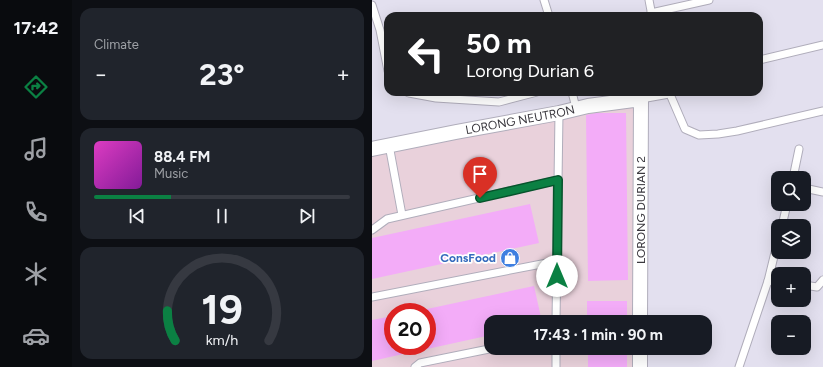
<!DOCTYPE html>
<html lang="en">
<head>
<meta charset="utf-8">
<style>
  :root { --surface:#171b24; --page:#20242c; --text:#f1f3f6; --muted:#9ea1a6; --line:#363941; --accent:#0b8043 }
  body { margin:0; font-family:Figtree,sans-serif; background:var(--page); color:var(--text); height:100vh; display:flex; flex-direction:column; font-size:15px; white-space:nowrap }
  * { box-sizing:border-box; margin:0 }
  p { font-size:13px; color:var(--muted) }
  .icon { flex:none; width:22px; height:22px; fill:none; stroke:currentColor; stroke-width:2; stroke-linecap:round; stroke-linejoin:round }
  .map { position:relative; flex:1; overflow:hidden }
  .drawer { display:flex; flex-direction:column; gap:8px; padding:8px; background:#0d0f14; width:300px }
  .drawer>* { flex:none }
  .banner { position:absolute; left:12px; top:12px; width:379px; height:84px; border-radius:12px; box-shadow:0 4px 16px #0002; background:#202124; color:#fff; overflow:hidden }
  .tools { position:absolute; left:399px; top:171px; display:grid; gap:8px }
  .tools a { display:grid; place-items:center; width:40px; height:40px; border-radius:8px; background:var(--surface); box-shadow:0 4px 16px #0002; font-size:20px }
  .speed { position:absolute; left:12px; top:303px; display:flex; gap:8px; font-size:20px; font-weight:700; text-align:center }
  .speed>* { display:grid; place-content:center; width:52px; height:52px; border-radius:50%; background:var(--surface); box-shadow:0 4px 16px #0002; line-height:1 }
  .speed .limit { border:6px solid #d22; background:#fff; color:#111 }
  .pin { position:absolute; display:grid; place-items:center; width:34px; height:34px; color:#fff; margin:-41px -17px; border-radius:50% 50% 50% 0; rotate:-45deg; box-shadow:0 0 4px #0007 }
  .pin .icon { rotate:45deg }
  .me { position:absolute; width:44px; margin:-22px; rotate:0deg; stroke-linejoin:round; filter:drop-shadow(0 0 3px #0008) }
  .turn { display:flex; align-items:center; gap:14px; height:84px; padding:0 16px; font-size:18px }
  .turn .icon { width:52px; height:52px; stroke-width:2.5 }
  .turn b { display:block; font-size:28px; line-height:34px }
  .big { font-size:30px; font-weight:700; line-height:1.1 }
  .drawer .tile { flex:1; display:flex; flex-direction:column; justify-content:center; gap:6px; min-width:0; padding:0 14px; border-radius:12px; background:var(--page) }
  .drawer .dial { align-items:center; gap:0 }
  .dial svg { height:104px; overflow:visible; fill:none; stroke:var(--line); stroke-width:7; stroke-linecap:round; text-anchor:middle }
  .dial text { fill:var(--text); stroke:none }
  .song { display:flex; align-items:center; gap:12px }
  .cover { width:48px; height:48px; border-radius:6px; background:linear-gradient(135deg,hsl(310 70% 55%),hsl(290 70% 35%)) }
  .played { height:4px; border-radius:2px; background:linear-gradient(90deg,var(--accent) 30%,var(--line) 30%) }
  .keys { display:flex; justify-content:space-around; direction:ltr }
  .heat { display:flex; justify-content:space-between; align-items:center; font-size:22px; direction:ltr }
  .trip { position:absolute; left:112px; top:315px; width:228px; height:40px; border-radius:12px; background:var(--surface); box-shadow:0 4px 16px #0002; font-weight:700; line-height:40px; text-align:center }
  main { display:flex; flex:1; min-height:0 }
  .menu { display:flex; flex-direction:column; width:72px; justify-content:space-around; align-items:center; background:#090b0e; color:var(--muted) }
  .menu .icon { width:28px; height:28px }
  .menu .active { color:var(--accent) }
  .menu b { font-size:18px; color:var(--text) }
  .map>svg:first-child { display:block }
</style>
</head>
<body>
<main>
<nav class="menu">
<b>17:42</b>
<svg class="icon active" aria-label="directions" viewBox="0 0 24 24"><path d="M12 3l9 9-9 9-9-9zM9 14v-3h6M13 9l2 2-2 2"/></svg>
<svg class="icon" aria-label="music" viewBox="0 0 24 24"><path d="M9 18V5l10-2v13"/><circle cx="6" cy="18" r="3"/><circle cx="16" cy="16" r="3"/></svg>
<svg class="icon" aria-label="phone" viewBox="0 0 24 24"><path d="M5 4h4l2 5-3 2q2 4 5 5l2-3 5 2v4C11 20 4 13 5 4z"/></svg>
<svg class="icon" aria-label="climate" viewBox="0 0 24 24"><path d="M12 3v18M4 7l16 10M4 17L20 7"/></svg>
<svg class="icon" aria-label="car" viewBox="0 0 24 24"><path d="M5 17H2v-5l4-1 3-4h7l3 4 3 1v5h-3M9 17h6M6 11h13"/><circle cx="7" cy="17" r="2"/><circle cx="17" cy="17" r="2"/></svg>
</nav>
<section class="drawer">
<div class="tile"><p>Climate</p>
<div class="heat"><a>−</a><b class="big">23°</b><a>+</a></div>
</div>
<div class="tile">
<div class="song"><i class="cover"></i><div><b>88.4 FM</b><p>Music</p></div></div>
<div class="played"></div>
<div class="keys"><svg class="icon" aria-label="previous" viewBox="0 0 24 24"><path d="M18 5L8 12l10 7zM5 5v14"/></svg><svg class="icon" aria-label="pause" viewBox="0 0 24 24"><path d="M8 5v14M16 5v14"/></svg><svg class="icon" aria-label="next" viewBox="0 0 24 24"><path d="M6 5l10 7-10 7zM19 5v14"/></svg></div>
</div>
<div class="tile dial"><svg viewBox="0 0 100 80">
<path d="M14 69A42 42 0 1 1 86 69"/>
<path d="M14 69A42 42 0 0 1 8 46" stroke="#0b8043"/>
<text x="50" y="56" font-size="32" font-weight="700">19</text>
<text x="50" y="72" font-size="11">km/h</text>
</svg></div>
</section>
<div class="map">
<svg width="451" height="367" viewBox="0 0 451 367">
  <rect width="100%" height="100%" fill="#e3e0ef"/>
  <path fill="#e9d1db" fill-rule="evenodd" d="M262 93 271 322H119V348H272L273 367H0V145ZM21 312H55V346H21Z"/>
  <g fill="#f3acf8">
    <polygon points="224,113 254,113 256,280 216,281 214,115"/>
    <polygon points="158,204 167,243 0,279 0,238"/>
    <polygon points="162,286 170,322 119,322 119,335 55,349 55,309"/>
    <rect x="215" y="301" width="40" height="21"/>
    <polygon points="21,316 21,346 48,346 49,350 0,361 0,320"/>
    <rect x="216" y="348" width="39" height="19"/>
  </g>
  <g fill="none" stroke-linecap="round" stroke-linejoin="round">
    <g stroke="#b0adbb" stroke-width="9">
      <g id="service">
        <polyline points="172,0 177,16"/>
        <polyline points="277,0 280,16"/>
        <polyline points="0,5 8,30 16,71"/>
        <polyline points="279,13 337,0"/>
        <polyline points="387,60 451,45"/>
        <polyline points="35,92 37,93 64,98 127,102 165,92"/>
        <polyline points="200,92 204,108"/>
        <polyline points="297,92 313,129 327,135 346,134 365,131 451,111"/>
        <polyline points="269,99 297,94"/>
        <polyline points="17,145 30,215"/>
        <polyline points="421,178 427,149"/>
        <polyline points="432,188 451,192"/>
        <polyline points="410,226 415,204"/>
        <polyline points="0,230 15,219 186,180"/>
        <polyline points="396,281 406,282"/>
        <polyline points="432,285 445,287 451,280"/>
        <polyline points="0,297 185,261"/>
        <polyline points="184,322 187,113"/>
        <polyline points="43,367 48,363 122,348"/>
        <polyline points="184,367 184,348"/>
        <polyline points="367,367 396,281 406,240"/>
      </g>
    </g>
    <g stroke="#b0adbb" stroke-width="16">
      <g id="minor">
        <path id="s1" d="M0 149 84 132 187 113 216 106 269 99 268 322"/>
        <polyline points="268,367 268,348"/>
      </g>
    </g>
    <use href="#service" stroke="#fff" stroke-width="7"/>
    <use href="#minor" stroke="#fff" stroke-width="14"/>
  </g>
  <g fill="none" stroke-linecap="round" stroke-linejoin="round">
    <g stroke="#07532c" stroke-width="10">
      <polyline id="route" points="108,198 186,180 185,276"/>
    </g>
    <use href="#route" stroke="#0b8043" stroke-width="7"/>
  </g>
  <defs>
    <g id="shop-disc" transform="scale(1)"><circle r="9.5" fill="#3f7fe0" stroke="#fff"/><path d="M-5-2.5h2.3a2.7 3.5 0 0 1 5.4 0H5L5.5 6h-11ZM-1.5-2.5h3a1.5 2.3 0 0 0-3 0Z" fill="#fff"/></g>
  </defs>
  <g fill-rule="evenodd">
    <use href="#shop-disc" x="138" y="258"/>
  </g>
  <g text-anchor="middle" stroke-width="3.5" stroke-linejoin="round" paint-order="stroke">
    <g font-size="12" fill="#3b393f" stroke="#fff">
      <text dy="4" stroke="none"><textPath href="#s1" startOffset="151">LORONG NEUTRON</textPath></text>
      <text transform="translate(269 210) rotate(-90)" y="4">LORONG DURIAN 2</text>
    </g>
    <g font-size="12" font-weight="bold" fill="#366cbe" stroke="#fff" text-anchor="end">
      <text x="124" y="262">ConsFood</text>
    </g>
  </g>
</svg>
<div class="tools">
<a><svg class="icon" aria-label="search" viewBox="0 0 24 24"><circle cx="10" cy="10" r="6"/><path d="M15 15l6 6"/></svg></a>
<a><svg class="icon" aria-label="layers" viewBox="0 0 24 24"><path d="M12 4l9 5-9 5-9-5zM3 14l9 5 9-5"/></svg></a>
<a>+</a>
<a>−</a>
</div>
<div class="speed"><div class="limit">20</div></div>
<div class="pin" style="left:108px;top:198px;background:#d93025"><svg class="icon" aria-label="arrive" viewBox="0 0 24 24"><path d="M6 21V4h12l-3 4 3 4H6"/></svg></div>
<svg class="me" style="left:185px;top:276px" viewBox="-20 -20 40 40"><circle r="19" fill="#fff"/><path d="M0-13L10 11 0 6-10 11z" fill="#0b8043"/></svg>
<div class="trip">17:43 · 1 min · 90 m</div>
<div class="banner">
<div class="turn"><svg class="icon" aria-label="left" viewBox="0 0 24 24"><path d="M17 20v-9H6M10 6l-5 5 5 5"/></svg><div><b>50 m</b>Lorong Durian 6</div></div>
</div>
</div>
</main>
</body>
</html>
